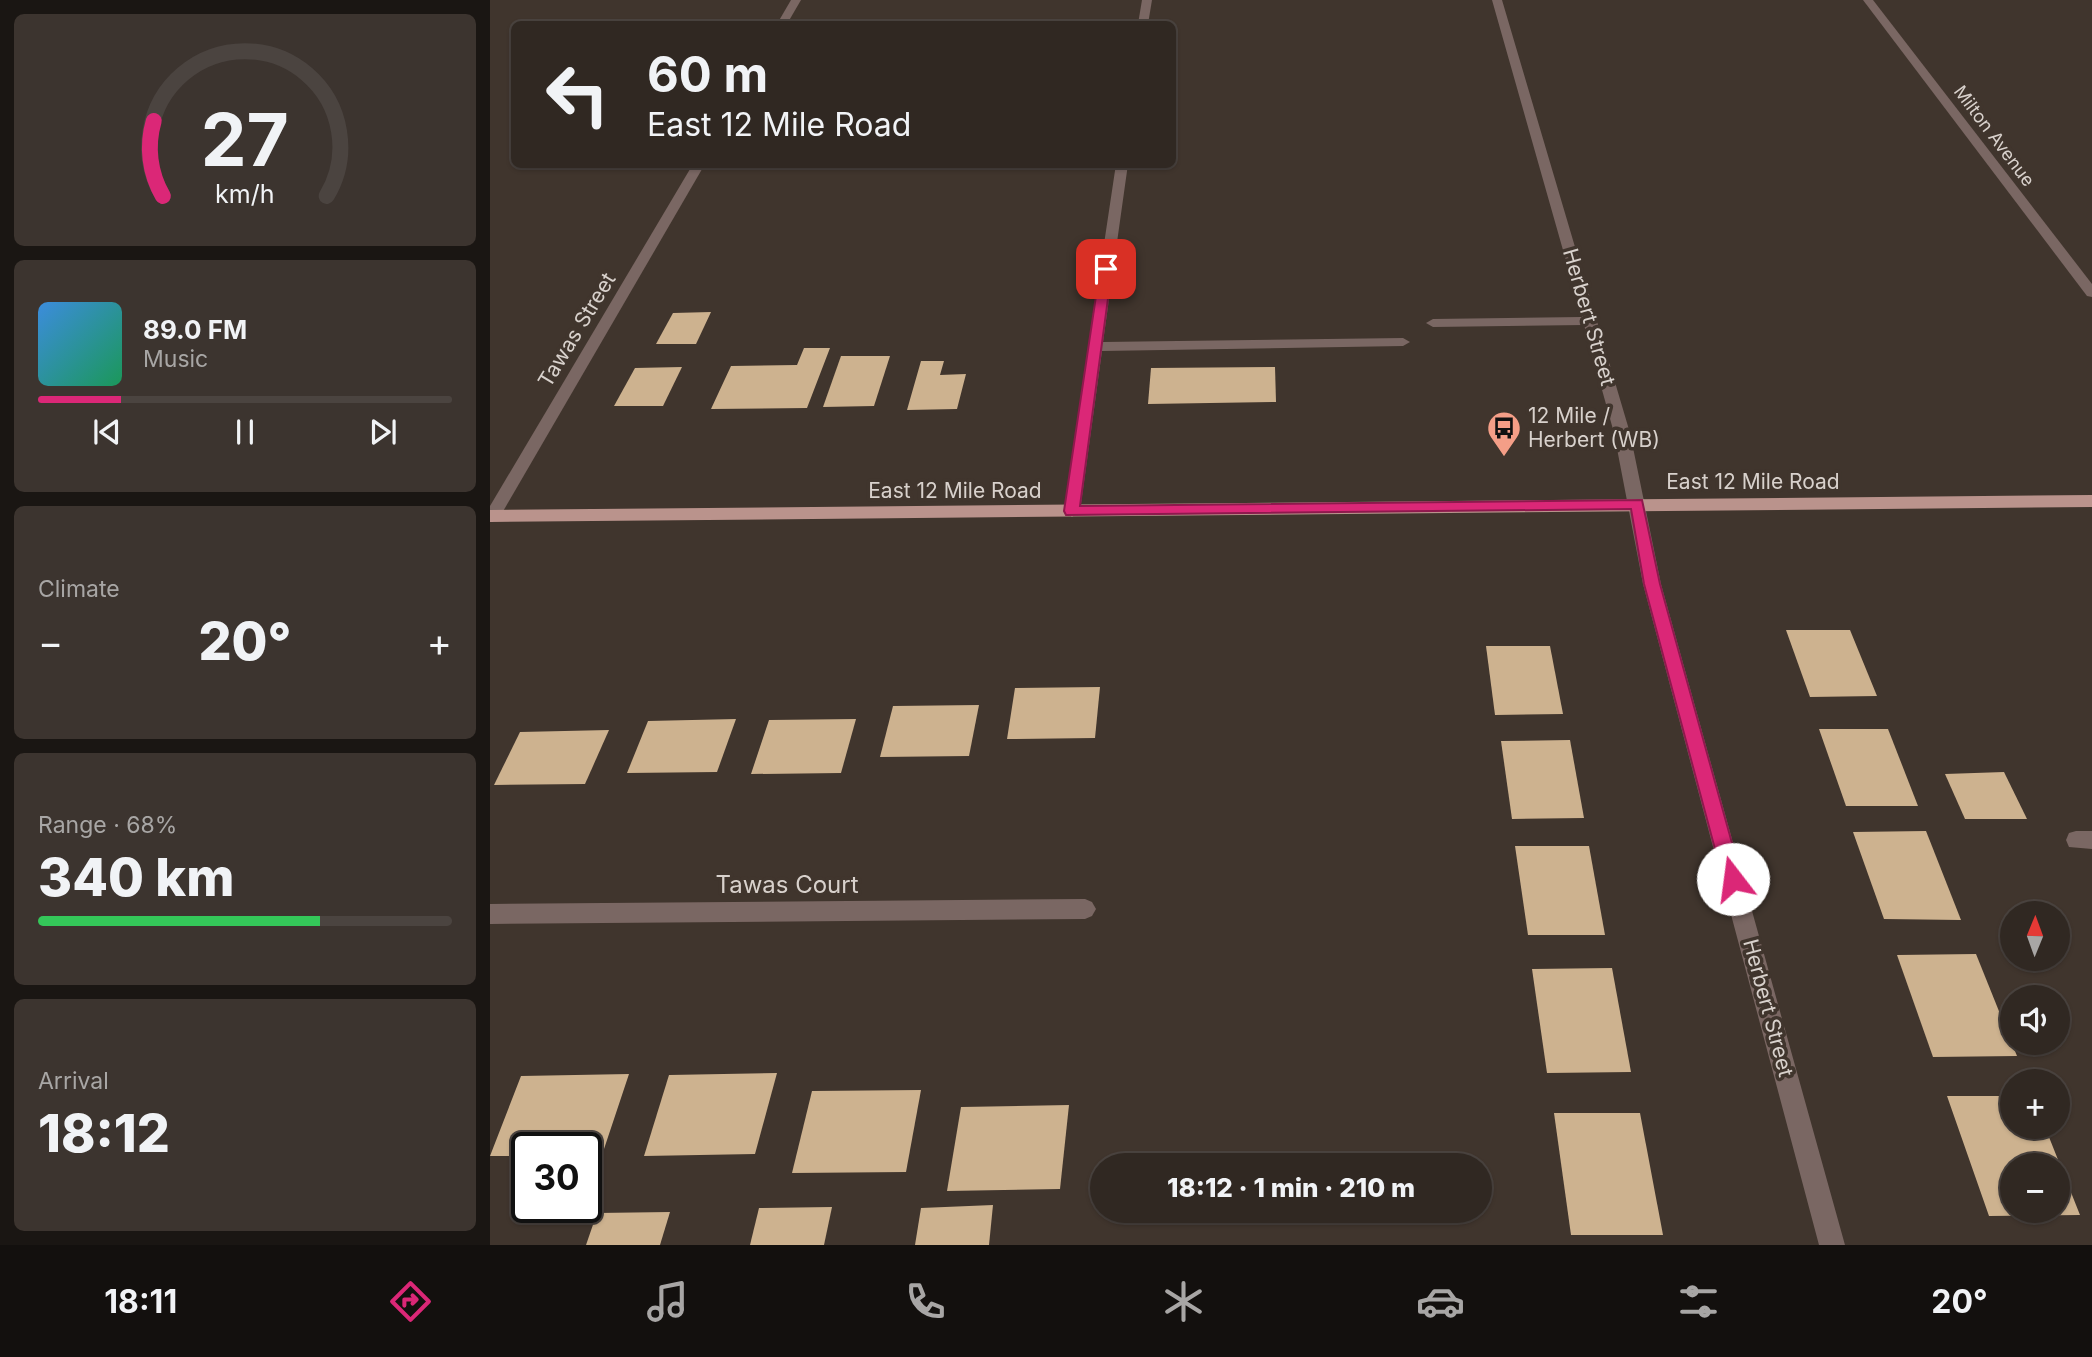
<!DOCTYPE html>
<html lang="en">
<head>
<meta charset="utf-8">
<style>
  :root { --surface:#302822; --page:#3c342f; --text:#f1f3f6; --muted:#a8a6a5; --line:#4b4440; --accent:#db2777 }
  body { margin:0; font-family:Inter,sans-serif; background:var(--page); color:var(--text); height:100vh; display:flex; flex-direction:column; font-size:26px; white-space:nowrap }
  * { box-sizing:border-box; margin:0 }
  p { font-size:23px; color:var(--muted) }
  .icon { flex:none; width:38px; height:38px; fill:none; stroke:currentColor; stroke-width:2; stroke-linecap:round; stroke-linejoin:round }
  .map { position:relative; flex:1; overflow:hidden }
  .side { display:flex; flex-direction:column; gap:14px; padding:14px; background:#1a1613; width:490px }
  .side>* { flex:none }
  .banner { position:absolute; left:21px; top:21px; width:665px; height:147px; border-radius:10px; box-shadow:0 2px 5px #0004,0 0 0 2px var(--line); background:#302822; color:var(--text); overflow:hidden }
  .needle { width:46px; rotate:1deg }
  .fabs { position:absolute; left:1510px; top:901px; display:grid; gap:14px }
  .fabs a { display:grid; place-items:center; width:70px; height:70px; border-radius:50%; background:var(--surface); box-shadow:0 2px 5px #0004,0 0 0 2px var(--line); font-size:35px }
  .speed { position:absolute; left:21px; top:1132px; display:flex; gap:14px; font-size:35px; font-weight:700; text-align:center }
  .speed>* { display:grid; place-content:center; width:91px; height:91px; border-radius:50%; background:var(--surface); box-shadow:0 2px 5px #0004,0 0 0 2px var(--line); line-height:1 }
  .speed .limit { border:4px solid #111; border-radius:10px; background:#fff; color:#111 }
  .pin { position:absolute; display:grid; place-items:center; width:60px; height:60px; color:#fff; margin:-30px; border-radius:14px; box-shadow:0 4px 10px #0006 }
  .me { position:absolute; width:77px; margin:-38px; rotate:345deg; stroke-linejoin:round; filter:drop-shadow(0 0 5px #0008) }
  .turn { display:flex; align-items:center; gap:24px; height:147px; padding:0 21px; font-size:32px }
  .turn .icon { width:91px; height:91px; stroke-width:2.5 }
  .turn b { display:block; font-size:49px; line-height:60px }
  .big { font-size:52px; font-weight:800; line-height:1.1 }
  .side .card { flex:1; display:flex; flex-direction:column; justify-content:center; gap:10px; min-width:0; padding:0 24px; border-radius:10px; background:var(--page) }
  .side .dial { align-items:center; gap:0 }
  .dial svg { height:182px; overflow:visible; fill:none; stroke:var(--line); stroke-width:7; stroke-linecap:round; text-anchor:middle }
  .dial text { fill:var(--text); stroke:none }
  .song { display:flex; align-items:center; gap:21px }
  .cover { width:84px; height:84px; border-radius:10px; background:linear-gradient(135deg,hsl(210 70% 55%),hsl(150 70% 35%)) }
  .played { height:7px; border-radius:4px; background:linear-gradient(90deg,var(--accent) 20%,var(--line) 20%) }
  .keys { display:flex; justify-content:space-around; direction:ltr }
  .heat { display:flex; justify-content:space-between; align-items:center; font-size:38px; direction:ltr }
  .charge { height:10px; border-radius:5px; background:linear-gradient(90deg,#34c759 68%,var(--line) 0) }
  .trip { position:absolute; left:600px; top:1153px; width:402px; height:70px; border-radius:35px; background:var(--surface); box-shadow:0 2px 5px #0004,0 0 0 2px var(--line); font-weight:800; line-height:70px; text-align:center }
  .dock { display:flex; height:112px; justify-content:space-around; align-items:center; background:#13100e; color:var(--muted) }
  .dock .icon { width:49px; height:49px }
  .dock .selected { color:var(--accent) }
  .dock b { font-size:32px; color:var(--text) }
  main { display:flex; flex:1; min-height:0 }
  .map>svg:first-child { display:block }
</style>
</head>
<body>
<main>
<section class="side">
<div class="card dial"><svg viewBox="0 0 100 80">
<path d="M14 69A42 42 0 1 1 86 69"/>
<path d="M14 69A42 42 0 0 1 10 36" stroke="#db2777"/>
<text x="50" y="56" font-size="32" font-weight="700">27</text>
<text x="50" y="72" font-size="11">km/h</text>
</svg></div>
<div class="card">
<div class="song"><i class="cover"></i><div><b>89.0 FM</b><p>Music</p></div></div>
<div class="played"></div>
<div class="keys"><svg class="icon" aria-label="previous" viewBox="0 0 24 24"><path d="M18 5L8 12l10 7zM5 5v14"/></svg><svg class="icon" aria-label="pause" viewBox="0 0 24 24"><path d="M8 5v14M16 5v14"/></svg><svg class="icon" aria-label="next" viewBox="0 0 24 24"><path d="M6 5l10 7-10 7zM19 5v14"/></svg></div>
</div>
<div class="card"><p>Climate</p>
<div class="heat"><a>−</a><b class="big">20°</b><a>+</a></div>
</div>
<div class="card"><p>Range · 68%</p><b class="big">340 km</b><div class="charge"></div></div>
<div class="card"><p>Arrival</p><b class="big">18:12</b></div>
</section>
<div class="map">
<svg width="1602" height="1245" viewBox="0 0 1602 1245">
  <rect width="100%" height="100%" fill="#40352d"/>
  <g fill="#cdb28f" fill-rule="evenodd">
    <polygon points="221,312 206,344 166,344 183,313"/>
    <polygon points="314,348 340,348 317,408 221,409 241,366 307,365"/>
    <polygon points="351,356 400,356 384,406 333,407"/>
    <polygon points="431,361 454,361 450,375 476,374 467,409 417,410"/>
    <polygon points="192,367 173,406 124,406 145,368"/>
    <polygon points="785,367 786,402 658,404 661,368"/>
    <polygon points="1296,630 1360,630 1387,696 1320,697"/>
    <polygon points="996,646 1060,646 1073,714 1005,715"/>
    <polygon points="610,687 605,738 517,739 525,688"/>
    <polygon points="489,705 479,756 390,757 403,706"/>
    <polygon points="246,719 227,772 137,773 158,721"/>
    <polygon points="366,719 351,773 261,774 279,720"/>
    <polygon points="1329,729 1398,729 1428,806 1356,806"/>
    <polygon points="119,730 95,784 4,785 30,732"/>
    <polygon points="1080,740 1094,818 1022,819 1011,741"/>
    <polygon points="1514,772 1537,819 1475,819 1455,774"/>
    <polygon points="1436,831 1471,920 1394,919 1363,832"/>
    <polygon points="1025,846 1099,846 1115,935 1038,935"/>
    <polygon points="1486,954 1527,1056 1443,1057 1407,955"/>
    <polygon points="1122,968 1141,1072 1057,1073 1042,969"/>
    <polygon points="287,1073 265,1154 154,1156 179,1075"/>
    <polygon points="139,1074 112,1155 96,1155 96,1148 37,1148 37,1156 0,1156 31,1076"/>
    <polygon points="431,1090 416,1172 302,1173 322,1091"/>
    <path d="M1457 1096H1522V1127H1555L1590 1215 1499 1216ZM1522 1166H1568V1211H1522Z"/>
    <polygon points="579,1105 570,1189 457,1191 471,1107"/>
    <polygon points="1064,1113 1150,1113 1173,1235 1081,1235"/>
    <polygon points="503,1205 499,1245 425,1245 431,1208"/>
    <polygon points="342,1207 334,1245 260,1245 269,1208"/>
    <polygon points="180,1212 170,1245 96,1245 107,1213"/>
  </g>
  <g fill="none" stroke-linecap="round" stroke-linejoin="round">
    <g fill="#7a6763" fill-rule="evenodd">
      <polygon points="301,0 311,0 297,24 287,24"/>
      <polygon points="652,0 662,0 658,24 648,24"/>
      <polygon points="1002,0 1012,0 1140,433 1171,584 1355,1245 1329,1245 1153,584 1124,433 1094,325 943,327 936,323 943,319 1092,317"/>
      <polygon points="1373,0 1383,0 1602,284 1602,297 1597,296"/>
      <polygon points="203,164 215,164 8,520 0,521 0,506"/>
      <polygon points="626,164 638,164 613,342 913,338 920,342 913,346 612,351 590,511 582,517 574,511"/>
      <polygon points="1586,831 1602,831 1602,849 1579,847 1576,840 1579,833"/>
      <polygon points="595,899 602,902 606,909 602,916 595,919 0,924 0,904"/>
    </g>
    <polygon fill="#ba938c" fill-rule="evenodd" points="1602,495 1602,507 0,522 0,510"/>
  </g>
  <polygon fill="#db2777" stroke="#8e194d" stroke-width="2" points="616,265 622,269 590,506 1152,500 1170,584 1252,879 1249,885 1243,888 1236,885 1233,879 1154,584 1141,509 576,515 574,511 610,269"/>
  <defs>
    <g id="bus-pin" transform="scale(1.75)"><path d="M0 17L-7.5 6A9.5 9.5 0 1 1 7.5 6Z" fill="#f49e87" stroke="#40352d"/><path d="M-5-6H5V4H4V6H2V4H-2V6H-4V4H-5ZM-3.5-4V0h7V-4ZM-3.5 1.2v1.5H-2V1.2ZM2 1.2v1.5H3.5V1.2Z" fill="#111"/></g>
  </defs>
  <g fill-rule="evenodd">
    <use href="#bus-pin" x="1014" y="428"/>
  </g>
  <g text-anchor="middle" stroke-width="7" stroke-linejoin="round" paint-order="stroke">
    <g font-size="18" fill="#d8d1cc" stroke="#40352d">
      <text transform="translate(1504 136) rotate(53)" y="6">Milton Avenue</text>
    </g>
    <g font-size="21" fill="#d8d1cc" stroke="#40352d">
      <text transform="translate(1099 317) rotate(74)" y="7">Herbert Street</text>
      <text transform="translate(87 330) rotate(-59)" y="7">Tawas Street</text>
      <text x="1263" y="489">East 12 Mile Road</text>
      <text x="465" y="498">East 12 Mile Road</text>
      <text transform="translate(1278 1008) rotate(75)" y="7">Herbert Street</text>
    </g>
    <g font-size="21" fill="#d8d1cc" stroke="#40352d" text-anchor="start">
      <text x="1038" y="423">12 Mile /<tspan x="1038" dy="24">Herbert (WB)</tspan></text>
    </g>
    <g font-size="24" fill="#d8d1cc" stroke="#40352d">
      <text x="297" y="893">Tawas Court</text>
    </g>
  </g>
</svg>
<div class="fabs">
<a><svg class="needle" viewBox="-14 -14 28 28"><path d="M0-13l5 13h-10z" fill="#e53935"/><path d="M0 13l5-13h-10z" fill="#a8a6a5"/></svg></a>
<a><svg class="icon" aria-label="sound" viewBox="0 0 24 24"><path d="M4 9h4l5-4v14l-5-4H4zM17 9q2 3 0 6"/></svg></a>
<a>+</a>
<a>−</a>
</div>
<div class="speed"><div class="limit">30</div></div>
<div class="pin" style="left:616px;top:269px;background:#d93025"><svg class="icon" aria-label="arrive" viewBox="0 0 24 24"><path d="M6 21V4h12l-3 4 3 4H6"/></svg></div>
<svg class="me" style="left:1243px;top:879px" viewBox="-20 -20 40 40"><circle r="19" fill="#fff"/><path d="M0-13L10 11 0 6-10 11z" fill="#db2777"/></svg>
<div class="trip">18:12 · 1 min · 210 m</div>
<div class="banner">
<div class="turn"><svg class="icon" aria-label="left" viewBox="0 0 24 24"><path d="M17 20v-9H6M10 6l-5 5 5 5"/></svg><div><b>60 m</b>East 12 Mile Road</div></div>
</div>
</div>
</main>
<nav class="dock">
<b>18:11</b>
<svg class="icon selected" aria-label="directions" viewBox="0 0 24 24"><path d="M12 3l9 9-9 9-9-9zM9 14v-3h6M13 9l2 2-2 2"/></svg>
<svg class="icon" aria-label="music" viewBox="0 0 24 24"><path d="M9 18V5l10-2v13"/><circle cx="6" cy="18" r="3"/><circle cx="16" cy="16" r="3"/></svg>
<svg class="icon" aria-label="phone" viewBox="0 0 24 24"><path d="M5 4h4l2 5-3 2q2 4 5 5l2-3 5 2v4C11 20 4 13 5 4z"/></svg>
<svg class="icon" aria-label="climate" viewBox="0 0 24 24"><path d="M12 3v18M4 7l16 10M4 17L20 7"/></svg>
<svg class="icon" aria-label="car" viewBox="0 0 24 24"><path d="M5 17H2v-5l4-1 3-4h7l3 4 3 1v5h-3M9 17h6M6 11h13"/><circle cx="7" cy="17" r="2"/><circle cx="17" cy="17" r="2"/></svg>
<svg class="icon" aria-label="filters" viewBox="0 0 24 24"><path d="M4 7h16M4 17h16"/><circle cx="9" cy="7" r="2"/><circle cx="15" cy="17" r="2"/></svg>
<b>20°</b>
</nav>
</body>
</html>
